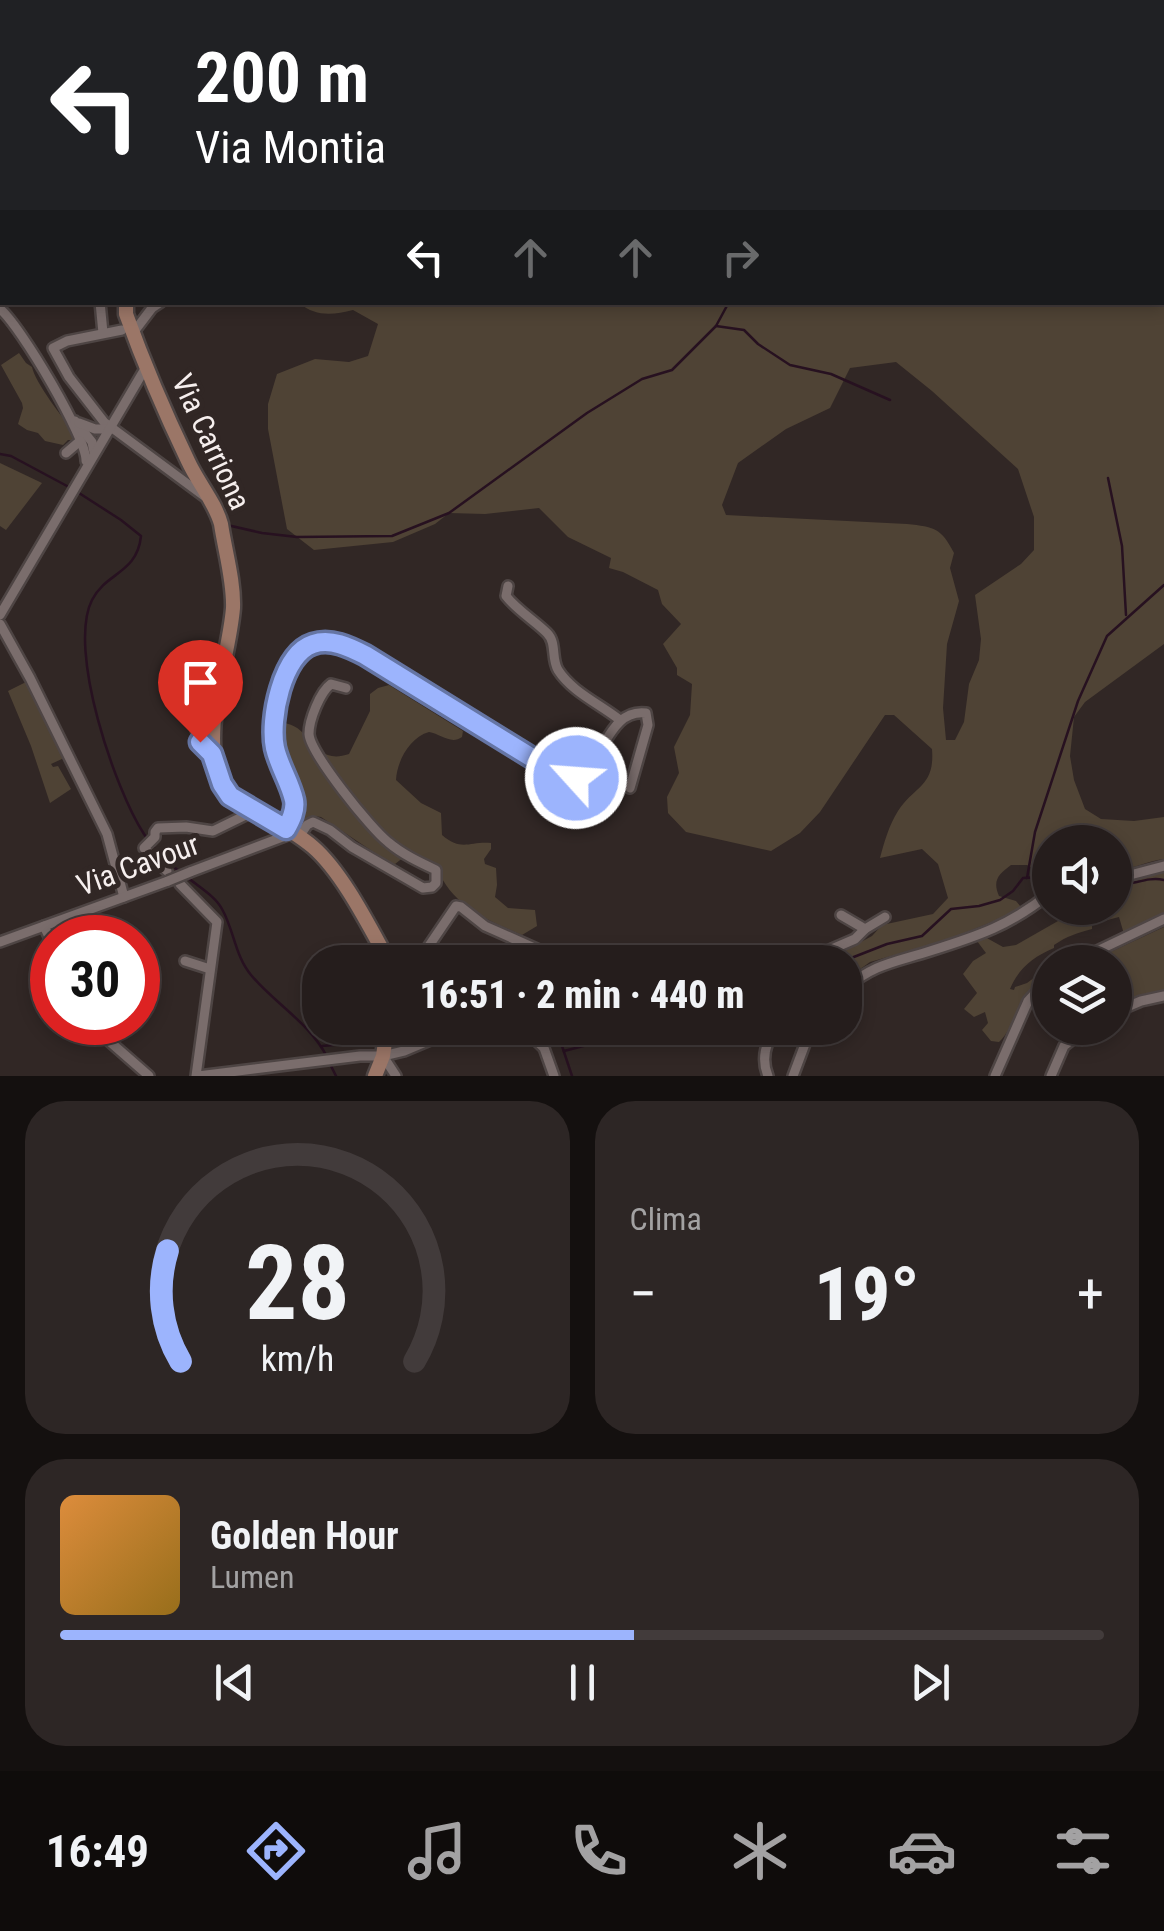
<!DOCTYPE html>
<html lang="it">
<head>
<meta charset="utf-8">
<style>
  :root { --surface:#251d1c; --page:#2d2625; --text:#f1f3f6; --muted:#a3a2a3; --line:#423b3b; --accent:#9cb4fd }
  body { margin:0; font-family:"Roboto Condensed",sans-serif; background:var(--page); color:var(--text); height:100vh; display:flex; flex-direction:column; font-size:38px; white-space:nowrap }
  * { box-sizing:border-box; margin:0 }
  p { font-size:32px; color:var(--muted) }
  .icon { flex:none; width:55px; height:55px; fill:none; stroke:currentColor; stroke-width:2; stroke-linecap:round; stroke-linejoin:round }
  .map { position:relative; height:1076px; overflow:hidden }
  .side { display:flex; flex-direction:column; gap:25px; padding:25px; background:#14100f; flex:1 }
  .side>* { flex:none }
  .top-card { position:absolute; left:0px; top:0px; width:1165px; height:305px; box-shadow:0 5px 15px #0003,0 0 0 2px var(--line); background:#202124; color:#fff; overflow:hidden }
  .fabs { position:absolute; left:1032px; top:825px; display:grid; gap:20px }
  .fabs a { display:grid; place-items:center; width:100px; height:100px; border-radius:50%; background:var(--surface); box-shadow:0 5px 15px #0003,0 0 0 2px var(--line); font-size:50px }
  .speed { position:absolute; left:30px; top:915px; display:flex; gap:20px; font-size:50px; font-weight:700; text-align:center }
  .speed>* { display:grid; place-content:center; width:130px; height:130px; border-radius:50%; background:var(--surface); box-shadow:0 5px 15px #0003,0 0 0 2px var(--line); line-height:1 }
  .speed .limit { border:15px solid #d22; background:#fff; color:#111 }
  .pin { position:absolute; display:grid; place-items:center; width:85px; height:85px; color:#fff; margin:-102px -42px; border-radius:50% 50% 50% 0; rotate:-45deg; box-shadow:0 0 10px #0007 }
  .pin .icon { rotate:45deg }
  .me { position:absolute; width:110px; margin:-55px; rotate:296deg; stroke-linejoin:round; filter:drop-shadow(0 0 8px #0008) }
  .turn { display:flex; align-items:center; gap:35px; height:210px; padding:0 30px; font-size:45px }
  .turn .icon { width:130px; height:130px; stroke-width:2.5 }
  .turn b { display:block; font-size:70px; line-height:85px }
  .lanes { display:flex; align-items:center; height:95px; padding:0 30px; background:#0003; justify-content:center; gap:50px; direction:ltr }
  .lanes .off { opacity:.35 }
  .big { font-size:75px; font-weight:800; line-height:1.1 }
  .side .card { flex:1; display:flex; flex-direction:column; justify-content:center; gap:15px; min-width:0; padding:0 35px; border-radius:40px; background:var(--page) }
  .side .dial { align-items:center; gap:0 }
  .dial svg { height:260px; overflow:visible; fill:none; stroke:var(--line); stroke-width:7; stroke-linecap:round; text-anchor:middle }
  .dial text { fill:var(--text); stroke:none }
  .song { display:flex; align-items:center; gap:30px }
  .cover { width:120px; height:120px; border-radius:15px; background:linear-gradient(135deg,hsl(30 70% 55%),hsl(40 70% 35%)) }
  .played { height:10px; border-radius:5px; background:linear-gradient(90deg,var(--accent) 55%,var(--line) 55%) }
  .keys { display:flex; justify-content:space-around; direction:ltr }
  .heat { display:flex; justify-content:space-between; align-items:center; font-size:55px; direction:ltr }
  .side .tiles { flex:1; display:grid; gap:25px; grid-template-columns:1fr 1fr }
  .card:last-child { grid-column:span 2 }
  .trip { position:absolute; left:302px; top:945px; width:560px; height:100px; border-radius:40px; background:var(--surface); box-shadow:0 5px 15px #0003,0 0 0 2px var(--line); font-weight:800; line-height:100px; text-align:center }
  .tabs { display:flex; height:160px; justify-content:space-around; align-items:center; background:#0f0c0b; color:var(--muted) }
  .tabs .icon { width:70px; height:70px }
  .tabs .active { color:var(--accent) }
  .tabs b { font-size:45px; color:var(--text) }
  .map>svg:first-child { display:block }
</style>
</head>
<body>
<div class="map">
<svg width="1164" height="1076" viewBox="0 0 1164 1076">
  <rect width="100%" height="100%" fill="#312725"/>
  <g fill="#4f4335" fill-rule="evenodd">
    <path d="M1164 278V644L1085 702 1074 717 1070 756 1074 780 1085 809 1101 819 1134 821 1164 817V859C1147 861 1132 870 1115 870V842H1050V877L1027 865H1011C999 874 992 880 999 896L1016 901 1021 907 1009 915 947 940 870 962 845 980V962H824L872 936 882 925 933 914 948 898 938 864 922 849 880 858C884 843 889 825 898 811 915 785 935 787 932 749L894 715H885L820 812 800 833 771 851 686 832 668 813 667 797 679 773 674 747 690 715 692 684 677 675V668L663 644 681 624 662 604 658 590 623 572 609 568 611 558 568 537 539 508 485 514 449 513 435 524 393 542 314 550 287 529 268 429V404L277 374 315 359 349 362 368 356 378 324 353 310C333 315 316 317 299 303L1162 302ZM896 362 932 391 1018 469 1034 517V550L1021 564 975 595 981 639 979 660 969 684 964 722 955 740H946L943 708 947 644 959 601 950 568 954 553C941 528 935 527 907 524L726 515 722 505 738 463 786 429 830 408 850 368Z"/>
    <path d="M19 353 26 363 32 367C35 382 64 421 75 432L74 440H68L63 445 45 441 38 433 27 430 18 424 23 408 22 403 1 365Z"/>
    <polygon points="0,463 42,483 6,530 0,526"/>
    <polygon points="26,682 64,758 51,764 53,767 58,766 71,789 50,803 31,746 8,691"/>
    <path d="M389 685 463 731 462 737C451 745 441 734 429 732 410 737 397 761 396 780L421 803 441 813 442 835C462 852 469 841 491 843V849L484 859 485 864 496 868 497 885 495 897 508 908 535 910 537 926 522 935C487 920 452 906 437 868L404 857 395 864 390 863 321 817 314 816 304 826 296 822 297 816C290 792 271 745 282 723 312 724 312 767 349 754L370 711V694L378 688Z"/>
    <path d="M1161 872H1164V915L1161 917 1124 934 1119 917 1092 924V929C1077 933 1067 936 1054 945V948C1033 957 1019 968 1010 989L1014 990 1015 987 1027 983 1050 966V971C1039 980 1029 992 1021 1005 1013 1018 1010 1032 999 1042L991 1041 982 1030 988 1023 985 1012 974 1017 964 1009 977 993 963 974 973 961 986 953 977 941 985 937 1003 947 1016 945 1058 921 1089 908H1115V883L1127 882Z"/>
    <polygon points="1164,927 1164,991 1143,995 1115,1007 1115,962 1089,962"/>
  </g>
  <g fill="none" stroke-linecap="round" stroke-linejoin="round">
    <g stroke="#271120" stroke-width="2.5">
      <polyline points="716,326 744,330 758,344 790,365 831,374 890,400"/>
      <polyline points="0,454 11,456 67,486"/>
      <polyline points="1108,478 1122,546 1126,615"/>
      <path d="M79 493 121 520 141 536C137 574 106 572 92 600 67 649 115 790 144 834 153 848 168 862 181 873"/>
      <polyline points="227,525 262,533 297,537 392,536 449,513 587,413 642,379 672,370 716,326 729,302"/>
      <path d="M187 877C199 887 215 896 222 909 234 930 235 956 251 975 274 1003 311 1024 327 1057"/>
      <polyline points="1027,878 1035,832 1078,701 1107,636 1164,585"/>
      <path d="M1115 885C1132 886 1147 876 1164 880"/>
      <polyline points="841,962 887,944 922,936 951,909 979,906 1000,900 1013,891 1023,878 1042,877 1050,880"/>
      <polyline points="546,1028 562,1046 572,1076"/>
      <polyline points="391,1040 401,1039 427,1028"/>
      <polyline points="322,1046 378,1041"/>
      <polyline points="564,1051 618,1037 659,1038 709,1028"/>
      <polyline points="330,1064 336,1076"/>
    </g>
    <g stroke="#4e4544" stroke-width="14">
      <g id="minor">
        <polyline points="100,302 103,333"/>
        <path d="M0 309C20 325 87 438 86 461"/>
        <polyline points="122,330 67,341 53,348 69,377 104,422 204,496"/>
        <polyline points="133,333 152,308 161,302"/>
        <polyline points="75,421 92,442 94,452"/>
        <polyline points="79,423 95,429 108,429"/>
        <polyline points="66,453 80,441"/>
        <path d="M508 586 506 596C517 610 535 621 547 633 557 643 551 658 558 670 572 692 600 704 620 720"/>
        <polyline points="0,615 146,367"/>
        <polyline points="0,624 30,678 107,834 124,897"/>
        <polyline points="178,676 200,742 212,754"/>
        <path d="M286 829C291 820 296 811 294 800 290 782 278 766 275 748 269 720 282 654 313 644 331 638 350 647 365 655L569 779C604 771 605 708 646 713L648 725 630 788"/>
        <path d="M299 837 307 825 313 822 330 830 352 847 423 888 432 887 436 883V870C419 862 402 854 388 842 371 829 310 753 309 734 309 720 320 692 331 684L346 688"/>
        <polyline points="167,871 144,848 155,837 155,832 158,828 186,827 213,831 254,811"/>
        <polyline points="190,872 293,833"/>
        <polyline points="1115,875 1130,875 1164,866"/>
        <polyline points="180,884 217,922 196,1076"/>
        <polyline points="841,915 865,929"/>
        <polyline points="44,926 52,943"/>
        <polyline points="0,942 168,881"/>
        <polyline points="185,961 210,969"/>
        <polyline points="418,962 456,906 461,907 485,926 566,962"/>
        <polyline points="682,962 682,961"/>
        <polyline points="802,962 855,939 865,929 885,917"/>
        <polyline points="1074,962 1164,919"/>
        <path d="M845 989C873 964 896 962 930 951 978 936 1011 925 1050 893"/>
        <polyline points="1115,1012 1141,1001 1164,996"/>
        <polyline points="92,1022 109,1041 149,1076"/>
        <polyline points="523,1028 544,1048 554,1076"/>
        <polyline points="383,1056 396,1076"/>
        <polyline points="198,1076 360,1056 383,1056 404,1051 459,1028"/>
        <path d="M768 1076C761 1059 766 1042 776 1028"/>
        <polyline points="793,1076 811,1028"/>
        <polyline points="995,1076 1028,1001 1050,977"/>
        <polyline points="1051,1076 1064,1046 1087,1028"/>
      </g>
    </g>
    <g stroke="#4e4544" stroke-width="19">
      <g id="secondary">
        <polyline points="104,0 105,2"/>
        <path d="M126 302V314C144 364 165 413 188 461 198 483 215 502 221 524 225 551 234 581 233 608 229 660 199 733 221 782 229 800 244 806 261 814 278 823 299 835 313 847 343 873 370 928 389 962"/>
        <polyline points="375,1076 383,1056 387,1028"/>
      </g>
    </g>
    <use href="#minor" stroke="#7a6d6c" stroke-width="9"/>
    <use href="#secondary" stroke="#9b7667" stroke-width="14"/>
    <g stroke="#4e4544" stroke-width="14" stroke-linecap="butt">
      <polyline id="minor-bridge" points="168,881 190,872"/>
    </g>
    <use href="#minor-bridge" stroke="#7a6d6c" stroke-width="9"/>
  </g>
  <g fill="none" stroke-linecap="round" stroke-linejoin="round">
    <g stroke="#6575a4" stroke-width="25">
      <path id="route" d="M200 742 212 754 222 784 230 796 286 829C291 820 296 810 294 800 290 782 279 766 275 748 269 720 282 654 313 644 331 638 349 647 365 655L563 777 570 780 576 778"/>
    </g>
    <use href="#route" stroke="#9cb4fd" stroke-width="18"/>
  </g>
  <g text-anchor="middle" stroke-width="10" stroke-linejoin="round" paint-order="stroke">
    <g font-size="30" fill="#f6efee" stroke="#312725">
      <text transform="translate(211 442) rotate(65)" y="10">Via Carriona</text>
      <text transform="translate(138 865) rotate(-20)" y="10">Via Cavour</text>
    </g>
  </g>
</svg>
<div class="fabs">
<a><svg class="icon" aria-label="sound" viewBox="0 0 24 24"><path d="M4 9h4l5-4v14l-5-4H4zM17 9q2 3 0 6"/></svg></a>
<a><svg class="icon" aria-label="layers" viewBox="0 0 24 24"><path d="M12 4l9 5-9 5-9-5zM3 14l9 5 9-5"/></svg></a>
</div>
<div class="speed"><div class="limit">30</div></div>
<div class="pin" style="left:200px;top:742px;background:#d93025"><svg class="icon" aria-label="arrive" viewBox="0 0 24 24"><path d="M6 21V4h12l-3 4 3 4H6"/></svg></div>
<svg class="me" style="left:576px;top:778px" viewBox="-20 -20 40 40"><circle r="17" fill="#9cb4fd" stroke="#fff" stroke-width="3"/><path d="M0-11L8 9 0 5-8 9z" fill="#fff"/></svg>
<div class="trip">16:51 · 2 min · 440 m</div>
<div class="top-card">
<div class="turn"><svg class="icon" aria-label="left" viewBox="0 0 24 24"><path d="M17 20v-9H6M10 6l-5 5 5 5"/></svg><div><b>200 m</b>Via Montia</div></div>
<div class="lanes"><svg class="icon" aria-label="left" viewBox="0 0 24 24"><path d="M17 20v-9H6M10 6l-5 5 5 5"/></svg><svg class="icon off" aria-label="ahead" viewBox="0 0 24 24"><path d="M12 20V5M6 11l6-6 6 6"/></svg><svg class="icon off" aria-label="ahead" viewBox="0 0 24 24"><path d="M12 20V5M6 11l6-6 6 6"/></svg><svg class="icon off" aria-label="right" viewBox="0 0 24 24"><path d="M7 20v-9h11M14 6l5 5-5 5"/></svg></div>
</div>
</div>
<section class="side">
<div class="tiles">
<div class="card dial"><svg viewBox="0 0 100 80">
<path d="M14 69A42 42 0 1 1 86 69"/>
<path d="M14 69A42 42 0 0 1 10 35" stroke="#9cb4fd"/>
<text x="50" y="56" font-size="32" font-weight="700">28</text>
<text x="50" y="72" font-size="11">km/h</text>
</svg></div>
<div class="card"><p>Clima</p>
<div class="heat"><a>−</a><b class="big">19°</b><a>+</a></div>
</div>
<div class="card">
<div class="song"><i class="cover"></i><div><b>Golden Hour</b><p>Lumen</p></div></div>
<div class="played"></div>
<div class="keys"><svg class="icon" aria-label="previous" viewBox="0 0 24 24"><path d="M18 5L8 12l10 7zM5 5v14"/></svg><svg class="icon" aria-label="pause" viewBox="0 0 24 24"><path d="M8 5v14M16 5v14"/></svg><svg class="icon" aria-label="next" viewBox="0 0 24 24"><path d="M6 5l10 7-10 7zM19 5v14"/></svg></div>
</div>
</div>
</section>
<nav class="tabs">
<b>16:49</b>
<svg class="icon active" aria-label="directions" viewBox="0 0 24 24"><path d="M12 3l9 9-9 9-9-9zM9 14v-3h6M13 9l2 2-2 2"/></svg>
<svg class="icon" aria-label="music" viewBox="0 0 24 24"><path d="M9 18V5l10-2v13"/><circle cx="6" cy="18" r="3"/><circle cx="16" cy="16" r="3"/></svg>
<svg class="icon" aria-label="phone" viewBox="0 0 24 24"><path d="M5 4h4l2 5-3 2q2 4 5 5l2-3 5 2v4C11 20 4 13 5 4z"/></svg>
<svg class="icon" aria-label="climate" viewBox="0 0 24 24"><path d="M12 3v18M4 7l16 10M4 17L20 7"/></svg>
<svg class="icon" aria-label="car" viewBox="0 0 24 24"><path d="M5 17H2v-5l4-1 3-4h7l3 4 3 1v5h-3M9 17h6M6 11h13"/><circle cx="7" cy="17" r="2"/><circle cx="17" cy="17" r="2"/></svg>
<svg class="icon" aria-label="filters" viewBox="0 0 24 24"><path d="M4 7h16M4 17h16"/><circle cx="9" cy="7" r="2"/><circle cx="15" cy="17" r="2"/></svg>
</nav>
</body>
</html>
